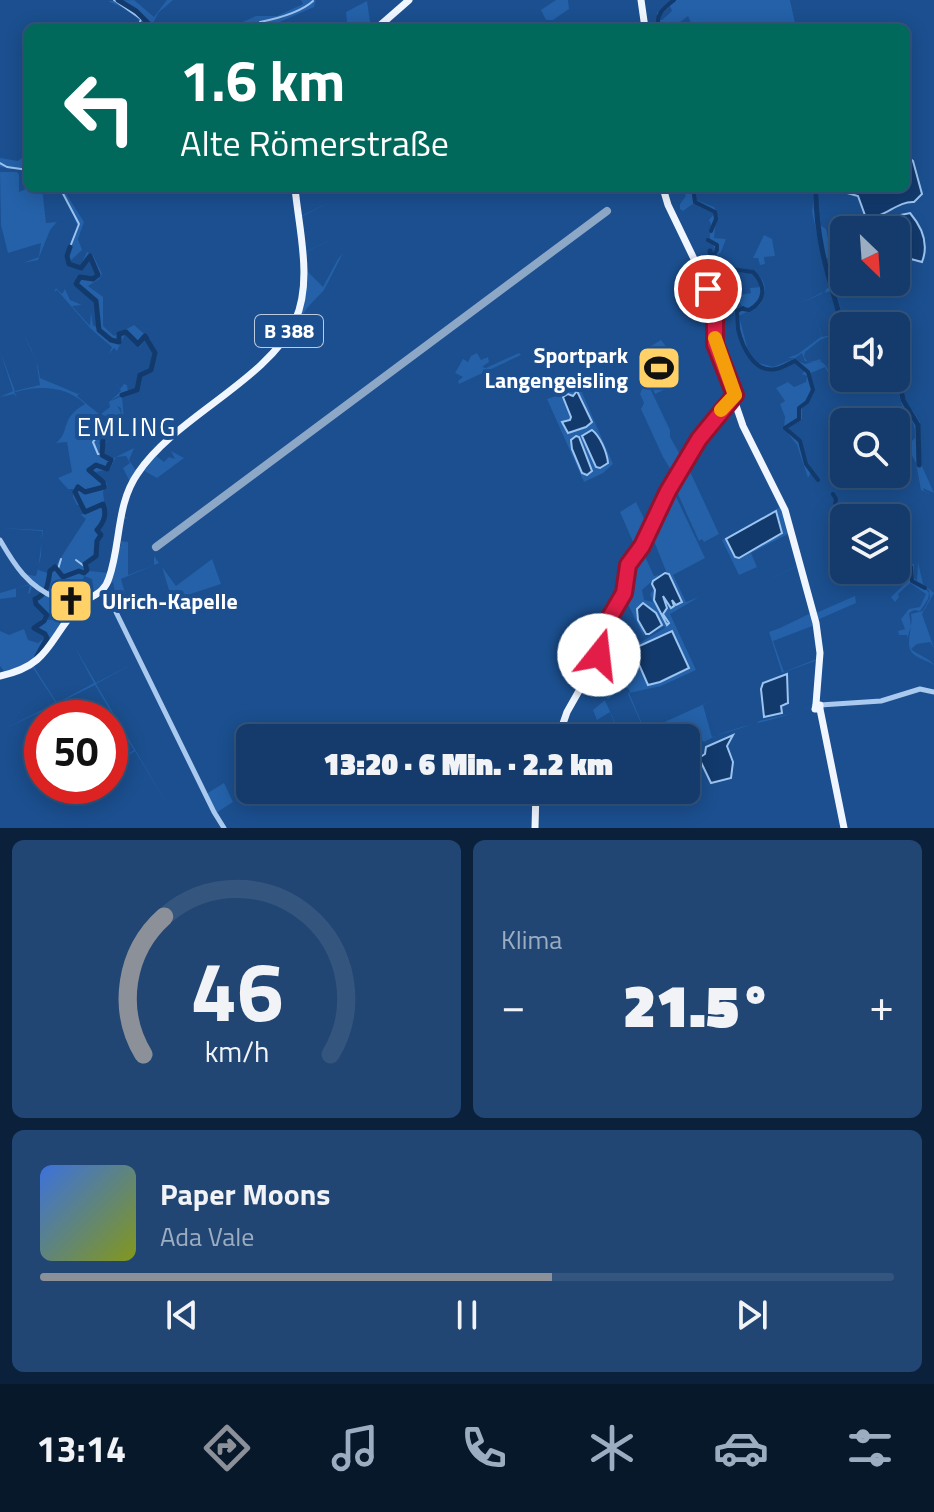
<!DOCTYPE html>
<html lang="de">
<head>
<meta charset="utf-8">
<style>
  :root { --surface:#143b6b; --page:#214673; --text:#f1f3f6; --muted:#9dadc1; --line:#33557e; --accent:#8c9099 }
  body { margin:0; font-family:"Titillium Web",sans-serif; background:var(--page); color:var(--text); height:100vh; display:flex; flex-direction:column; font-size:30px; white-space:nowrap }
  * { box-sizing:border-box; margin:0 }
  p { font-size:26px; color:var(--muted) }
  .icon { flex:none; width:44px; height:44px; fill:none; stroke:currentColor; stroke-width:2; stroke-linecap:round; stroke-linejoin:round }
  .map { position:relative; height:828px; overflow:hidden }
  .side { display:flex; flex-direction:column; gap:12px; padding:12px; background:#0b203b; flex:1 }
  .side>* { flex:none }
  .banner { position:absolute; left:24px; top:24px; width:886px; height:168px; border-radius:12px; box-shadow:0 4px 20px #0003,0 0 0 2px var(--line); background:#00695c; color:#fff; overflow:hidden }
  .needle { width:52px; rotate:155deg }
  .tools { position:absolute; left:830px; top:216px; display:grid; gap:16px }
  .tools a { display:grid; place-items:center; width:80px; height:80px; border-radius:12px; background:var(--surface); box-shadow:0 4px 20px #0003,0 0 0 2px var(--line); font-size:40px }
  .speed { position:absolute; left:24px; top:700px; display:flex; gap:16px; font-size:40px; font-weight:700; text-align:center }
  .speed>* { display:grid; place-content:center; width:104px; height:104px; border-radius:50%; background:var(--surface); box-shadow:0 4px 20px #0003,0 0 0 2px var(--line); line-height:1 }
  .speed .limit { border:12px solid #d22; background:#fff; color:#111 }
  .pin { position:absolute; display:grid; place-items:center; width:68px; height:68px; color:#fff; margin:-34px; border:4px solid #fff; border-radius:50%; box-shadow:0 2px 8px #0007 }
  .me { position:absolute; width:88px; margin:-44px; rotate:16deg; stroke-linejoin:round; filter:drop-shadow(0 0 6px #0008) }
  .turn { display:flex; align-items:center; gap:28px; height:168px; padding:0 24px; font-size:36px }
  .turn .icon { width:104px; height:104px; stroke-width:2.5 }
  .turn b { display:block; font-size:56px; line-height:68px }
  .big { font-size:60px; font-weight:800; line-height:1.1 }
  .side .card { flex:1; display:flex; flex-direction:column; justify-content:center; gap:12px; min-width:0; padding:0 28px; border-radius:12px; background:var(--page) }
  .side .dial { align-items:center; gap:0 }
  .dial svg { height:208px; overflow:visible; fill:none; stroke:var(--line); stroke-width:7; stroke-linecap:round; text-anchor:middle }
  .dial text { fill:var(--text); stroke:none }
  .song { display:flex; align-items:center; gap:24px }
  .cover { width:96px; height:96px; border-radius:12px; background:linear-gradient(135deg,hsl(220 70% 55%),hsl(70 70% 35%)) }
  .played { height:8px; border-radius:4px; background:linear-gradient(90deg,var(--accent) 60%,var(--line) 60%) }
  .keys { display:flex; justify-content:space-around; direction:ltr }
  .heat { display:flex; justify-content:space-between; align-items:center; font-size:44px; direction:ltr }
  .side .tiles { flex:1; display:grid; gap:12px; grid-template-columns:1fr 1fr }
  .card:last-child { grid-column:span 2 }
  .trip { position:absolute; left:236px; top:724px; width:464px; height:80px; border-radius:12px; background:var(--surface); box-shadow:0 4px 20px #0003,0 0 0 2px var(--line); font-weight:800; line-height:80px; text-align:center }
  .tab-bar { display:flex; height:128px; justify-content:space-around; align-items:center; background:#08182b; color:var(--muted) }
  .tab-bar .icon { width:56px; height:56px }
  .tab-bar .active { color:var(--accent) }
  .tab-bar b { font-size:36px; color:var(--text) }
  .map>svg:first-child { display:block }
</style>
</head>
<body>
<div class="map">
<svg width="934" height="828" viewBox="0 0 934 828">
  <rect width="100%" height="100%" fill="#1b4f8f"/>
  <g fill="#2461a8" fill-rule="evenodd">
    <path d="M134 0 154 17 167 0H173L158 13 151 28H135L140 23C134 9 119 7 108 1Z"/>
    <polygon points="301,0 316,0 314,7 266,28 234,28 234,26 256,16 277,16 303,4"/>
    <polygon points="556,0 568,0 569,9 553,20 546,20 541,10"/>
    <polygon points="671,0 790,0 796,28 693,28 688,16 672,28 658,28 657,12 660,13 659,20 662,20 672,11 670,6 663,13 660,11 665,9"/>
    <polygon points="367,1 370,22 352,28 347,22 346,12"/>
    <polygon points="28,154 28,170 0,167 0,158 18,161"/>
    <polygon points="0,172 17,172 19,175 19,192 28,188 42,188 46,223 56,222 59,219 50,230 38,260 23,263 39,257 41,243 8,253 1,225"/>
    <path d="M56 188 63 189 84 222 78 239 82 250 69 262 80 267 87 252 93 255 102 274 99 279 88 286 106 299 103 297V326L114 336 134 325 150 339 157 355 151 372 142 374 137 390C128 396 119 393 111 401L122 396 124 420 122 423 121 408 117 406C128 419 117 436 100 438L99 444 101 446 110 438 104 445 105 456 112 459 134 448 129 460 136 471 157 449 151 445 158 448 131 481 120 517H105L102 527 98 529V532L104 535 99 543 97 557 87 566 90 571 109 573 116 536 109 575 100 591 94 592 92 579 84 576 81 585 74 586 72 591H64L63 600 37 586 33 582H29L32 586 30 593 28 594 30 585 16 588V597L0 599V593L30 584 14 566 0 538 23 574 36 576 41 556 42 531 0 528 43 530 38 570 51 574C62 555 74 537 86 519L81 515 84 513 81 505H77L73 497V489H68L58 478 72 472 67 442 56 443C71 431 59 419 85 404 67 386 39 385 16 392L14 391 17 398 14 394 0 397 13 391 0 351 15 391 40 385 36 360 23 333C31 348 38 361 40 378L78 394 81 392 77 396 99 414 101 427 106 432 114 420 101 414 110 407 109 402 121 391 111 376 120 389 124 384 127 385 128 392C139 391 137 381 140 372L149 368 154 357 146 338 140 347 125 334 117 351 114 348 109 354 112 347 91 329 57 290 54 292 56 288 62 294 65 289 70 300 82 305 72 306 90 326 91 312 93 325 98 329 94 300 73 285 79 277 89 279 97 276 89 258 81 269 68 264V250L78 227C73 214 68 195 56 188ZM126 456 130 463 123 468 130 482 119 517H106L103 492 107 484 96 472 110 469 116 457Z"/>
    <path d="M694 188 696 200 714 207 717 212 714 238 726 239 721 252 716 255 720 265C744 269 777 270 760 305L739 316 747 347 745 350 734 312 742 306 735 296 751 293 750 288 762 287 753 273 725 271 712 261 715 249 712 243H709L711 224 709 220 714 214 694 203 683 211 680 209V204L686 196 683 190Z"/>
    <polygon points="815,188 820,188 817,206 820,225 826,229 829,243 832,246 838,245 844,252 844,265 826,258 836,289 840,290 836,290 833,283 834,290 824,293 827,290 799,304 821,294 829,287 812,212"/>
    <polygon points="330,202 299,218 305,252 347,232 306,252 307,271 323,287 338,259 343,253 324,290 307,308 291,335 288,335 301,305 299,217"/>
    <polygon points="764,235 772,239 775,256 764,257 765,264 760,265 758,258 753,258"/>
    <path d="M835 291 844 320 849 326 843 322 844 330 820 340 805 352 804 357 808 362C823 359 825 362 831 377L820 359 815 361H821L825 367 811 373 807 369 815 391 808 403 802 408V419L788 429 802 442 807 462 815 473 814 475 811 472 808 478 797 445 784 428 785 417 780 404 785 401 776 388 788 382 794 387 806 382 807 376 802 374 804 372V368L794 363C782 370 770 374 757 365L759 363 773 367 793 359 805 364 813 362 805 361 802 353 795 358H788L798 354 822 336 810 301 822 337 832 335 843 327 831 293Z"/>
    <polygon points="661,340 668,349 680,382 655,394 638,354"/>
    <polygon points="477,353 481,360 488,357 489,362 482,367 486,368 519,353 521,355 459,384 458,381 463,377 455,373 463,359 468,362 471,356"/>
    <path d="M896 361 902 394 920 422 921 464 934 493 923 488 924 491 934 496 921 490 916 463 907 446 915 438C916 417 908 422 902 405 896 390 896 376 896 361Z"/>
    <polygon points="646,380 670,430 670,437 683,460 674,475 663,457 641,409 644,403 640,394"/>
    <path d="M580 388 613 464 603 473 584 482 547 399ZM575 395 582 398 592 422 586 427 568 433 562 422 570 420 571 417 563 397ZM597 434 608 462 598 468 582 436ZM578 436 592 471 584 475 572 449 576 437Z"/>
    <polygon points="171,451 184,458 157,478 141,469 155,455 164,462 169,457 175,459"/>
    <polygon points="686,463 719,534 704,542 702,539 699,541 673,483"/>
    <path d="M671 486 705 558 673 575 686 602 699 597 670 614 696 670 661 686 629 693 645 731 724 695 703 705 712 737 757 723 759 721 790 714C762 724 731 726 704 742L688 727 666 738H654L651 729 645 732 628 694V693L630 692 628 688H622L608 699 602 694 619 731 608 738 618 731 610 712 597 720 593 710 605 700 591 673 568 712 565 724 569 723 565 725C566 719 567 714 569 709L596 664H598L594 678 604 662 598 661C603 639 608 617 621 598 613 617 598 638 608 659L627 646 641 642 665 628 664 626 658 630 662 625C657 615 651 608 642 603L637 610 638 620 645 632 643 631 644 637 623 594 627 568 645 543 643 552 654 576 659 575 642 590 644 600 653 602 650 594 654 589V600L666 625 669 623 662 614 667 608 663 595 671 608 674 606 672 600 676 605 682 602 666 571 650 531ZM672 631 689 668 660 682 649 685 634 653 635 648Z"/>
    <polygon points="636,502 649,529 642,541 634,544 620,512"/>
    <path d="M782 506 800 565 798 566 763 582 799 565 790 533 751 553 757 567 739 575 722 540ZM774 512H777L783 533 739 558 735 557 726 539Z"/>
    <polygon points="122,516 128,518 123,519 119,541 128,542 128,575 154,565 154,556 159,563 121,579 128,604 117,600 117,610 104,592 115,593 113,582 110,583 115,546 121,546 121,542 117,541"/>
    <polygon points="212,559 221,584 172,600 162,567 176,586"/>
    <path d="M918 562 923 584 934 593 922 614 934 648 930 642 917 644 911 649C917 655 930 658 934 665 928 661 922 660 916 656 902 648 914 628 911 614L923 611 930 598 929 590 923 586 929 593 928 599 920 611 914 610 909 613 911 626 907 639V635H899L898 631 905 629 901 619 909 609 920 607 926 594 910 583 898 594 899 597 895 602 891 597 909 580 910 568 897 567 896 565 914 564V578L917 581Z"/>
    <polygon points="44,592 55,598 52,601 48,620 57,619 58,623 65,623 54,632 57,635 27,668 0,673 4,671 0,666 0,631 9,635 24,629 28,640 38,643 46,637 32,629 46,614 34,601 35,597 40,597"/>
    <path d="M855 596 856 603 817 620 821 652 819 701 823 704 884 700 840 703V704L862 703 869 733 862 703 823 708 821 712 826 741 820 711 832 705H821L818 700 820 661 815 704 796 712 814 704 818 660 782 673 769 632 780 628 770 600 780 628 813 612 820 661 814 611 816 613ZM815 625 819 658 784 672 773 641Z"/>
    <polygon points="73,644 96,683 138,661 96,684 171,810 135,751 110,767 134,750 95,685 58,703 67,718 57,704 0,731 56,703 33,668 18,675 0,678 43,657 34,667 57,703 94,683"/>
    <polygon points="224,783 233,802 216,813 206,794"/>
  </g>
  <g fill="#123a6d" stroke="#9cc4f0" stroke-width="2">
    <path d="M906 155 913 161 922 194 914 202C897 201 885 218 866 218L858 196 833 189 906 188Z"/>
    <path d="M910 213C922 227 929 244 922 262L896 255V230L868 228 877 224 890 226 901 215Z"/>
    <polygon points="577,391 592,422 586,427 568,433 562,422 570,420 571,417 563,397 568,394 573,396"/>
    <path d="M592 430C600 436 607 452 608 463L600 468 596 467 582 436Z"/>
    <polygon points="576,436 579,437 592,471 587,475 582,473 572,449 571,440"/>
    <polygon points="776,511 782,533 739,558 735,557 726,539"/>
    <polygon points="665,573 669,574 682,602 676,605 672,600 674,606 671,608 663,596 667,608 663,614 669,623 667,625 654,600 655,590 652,584 653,581"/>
    <polygon points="643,603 656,613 662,625 649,634 646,634 638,620 637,609"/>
    <polygon points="672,631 689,668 660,682 648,685 634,653 635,648"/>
    <polygon points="787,674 788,703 781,706 782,713 764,717 761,689 763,683"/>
    <polygon points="733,735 727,746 733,762 731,778 711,783 699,758 705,754 706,747"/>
  </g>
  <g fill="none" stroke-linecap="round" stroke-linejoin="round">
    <g stroke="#9cc4f0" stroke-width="2">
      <polyline points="114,0 141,19 138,28"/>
      <path d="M260 22C275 19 301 12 313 1"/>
      <polyline points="250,28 259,23"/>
      <polyline points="0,163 7,167 28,170"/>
      <polyline points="60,188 79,224 70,247"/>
      <polyline points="98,454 93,442 97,437 95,429 101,422"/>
      <polyline points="99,454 102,455"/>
      <polyline points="76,560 84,566"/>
      <polyline points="58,569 61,559"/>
    </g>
    <g stroke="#123a6d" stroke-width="4">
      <path d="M660 28C653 16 665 7 674 0"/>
      <polyline points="693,188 695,202 715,212 716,219 711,231"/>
      <path d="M708 240 717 245V250L712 258 717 267 753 272C766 285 766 301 749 310L743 309"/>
      <polyline points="738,328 737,311 743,308"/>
      <path d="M738 329C742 346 754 374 776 369 783 368 789 363 795 361L808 372 813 390 807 402 799 408V419L785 428 800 441 806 464 818 480"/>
      <polyline points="833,494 836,499 835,505 845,518"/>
      <polyline points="844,529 836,534 844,545"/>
      <polyline points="896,566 911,567 912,581 925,588"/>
    </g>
    <g stroke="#123a6d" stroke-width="5">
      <polyline points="118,0 136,11 148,23 147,28"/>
      <path d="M816 188C815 235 828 276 841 320L846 326"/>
      <polyline points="70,247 67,256 69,264 81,268 90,256 98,275 93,279 80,277 76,284 96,301 99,330 111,340 119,342 119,334 126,332 138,344 145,336 155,353 151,370 140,375 137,390 122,395"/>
      <polyline points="710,251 712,261"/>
      <polyline points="896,364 903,400 918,425 919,465"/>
      <path d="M37 656 47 638 45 634 34 628 44 621 47 615 36 604 35 599C48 594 48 583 50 571L55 567 63 577 79 571 84 573 87 570 85 564 96 556 97 541 101 535 97 530C104 522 107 515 103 504L85 512 75 492 78 487 85 492 104 487 103 482 89 470 96 465 107 469 111 460 102 455 103 441"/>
    </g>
    <polyline stroke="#8da7c7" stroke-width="8" points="156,547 607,211"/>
    <g stroke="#a9c9ee" stroke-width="5">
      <path d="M0 540C15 566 28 586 56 598 64 602 73 602 80 605"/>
      <polyline points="102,591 113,606 214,812 224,828"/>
      <polyline points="820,705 881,701 920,689 934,692"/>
    </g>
    <g stroke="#f0f6ff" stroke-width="7">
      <polyline points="641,0 645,28"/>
      <polyline points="377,28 409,0"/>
      <polyline points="663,188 668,205 709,290 715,314 715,344 743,426 785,510 816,623 820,653 816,704"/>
      <path d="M0 676C51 665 48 639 79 606 90 595 104 595 109 578 121 544 116 504 138 473 174 418 268 380 295 321 313 281 299 230 295 188"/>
      <polyline points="820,709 820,705 816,705 815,709 820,709 844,828"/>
      <polyline points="558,738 567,712 597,659 610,617 624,591 628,565 644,543 672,483 699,439 735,395"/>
      <polyline points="535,828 536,790"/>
    </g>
  </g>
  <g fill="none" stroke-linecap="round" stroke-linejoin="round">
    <g stroke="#92132f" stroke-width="20">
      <polyline id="route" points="599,655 610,617 624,593 628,565 642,546 668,491 699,439 735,395 715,344 715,314 708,289"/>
    </g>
    <use href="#route" stroke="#e11d48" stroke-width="14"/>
    <polyline stroke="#f59e0b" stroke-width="14" points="715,338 735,395 721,410"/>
  </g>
  <defs>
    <g id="stadium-square" transform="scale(2.3)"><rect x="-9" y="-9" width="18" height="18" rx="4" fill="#ffd166" stroke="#1b4f8f"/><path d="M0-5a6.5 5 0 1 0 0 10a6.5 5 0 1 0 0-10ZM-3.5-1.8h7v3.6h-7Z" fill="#111"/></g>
    <g id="church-square" transform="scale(2.3)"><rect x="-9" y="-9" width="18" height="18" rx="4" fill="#ffd166" stroke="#1b4f8f"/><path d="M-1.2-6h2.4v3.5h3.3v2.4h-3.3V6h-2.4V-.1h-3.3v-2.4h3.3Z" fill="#111"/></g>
  </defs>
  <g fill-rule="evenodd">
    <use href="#stadium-square" x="659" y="368"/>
    <use href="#church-square" x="71" y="601"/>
  </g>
  <g text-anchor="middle" stroke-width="8" stroke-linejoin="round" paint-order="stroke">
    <rect fill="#1b4f8f" stroke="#bbcadd" stroke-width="2" x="255" y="315" width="68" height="32" rx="6"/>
    <g font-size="20" font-weight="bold" fill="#fff">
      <text x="289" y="338">B 388</text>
    </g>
    <g font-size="22" font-weight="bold" fill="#fff" stroke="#1b4f8f" text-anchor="end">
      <text x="628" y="363">Sportpark<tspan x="628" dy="25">Langengeisling</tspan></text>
      <text x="102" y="609" text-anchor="start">Ulrich-Kapelle</text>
    </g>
    <g font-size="26" letter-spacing="2" fill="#fff" stroke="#1b4f8f">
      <text x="127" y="436">EMLING</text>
    </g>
  </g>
</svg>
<div class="tools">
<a><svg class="needle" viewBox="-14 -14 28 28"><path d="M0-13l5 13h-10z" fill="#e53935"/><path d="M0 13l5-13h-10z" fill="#9dadc1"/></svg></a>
<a><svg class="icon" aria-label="sound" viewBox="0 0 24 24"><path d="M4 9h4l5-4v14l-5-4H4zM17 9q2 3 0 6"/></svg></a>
<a><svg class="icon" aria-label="search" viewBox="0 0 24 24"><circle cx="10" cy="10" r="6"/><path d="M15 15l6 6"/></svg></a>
<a><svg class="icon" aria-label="layers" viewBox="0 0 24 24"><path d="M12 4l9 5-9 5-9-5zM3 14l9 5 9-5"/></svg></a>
</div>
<div class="speed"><div class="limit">50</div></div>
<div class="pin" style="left:708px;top:289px;background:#d93025"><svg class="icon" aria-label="arrive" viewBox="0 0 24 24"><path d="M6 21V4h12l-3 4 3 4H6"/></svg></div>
<svg class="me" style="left:599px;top:655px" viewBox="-20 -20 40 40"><circle r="19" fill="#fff"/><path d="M0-13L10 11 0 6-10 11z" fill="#e11d48"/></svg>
<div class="trip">13:20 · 6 Min. · 2.2 km</div>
<div class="banner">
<div class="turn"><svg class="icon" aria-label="left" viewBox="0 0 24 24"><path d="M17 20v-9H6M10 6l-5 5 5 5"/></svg><div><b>1.6 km</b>Alte Römerstraße</div></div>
</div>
</div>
<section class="side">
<div class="tiles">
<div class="card dial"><svg viewBox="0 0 100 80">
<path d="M14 69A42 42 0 1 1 86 69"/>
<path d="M14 69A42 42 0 0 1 22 16" stroke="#8c9099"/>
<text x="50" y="56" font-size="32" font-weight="700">46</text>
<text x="50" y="72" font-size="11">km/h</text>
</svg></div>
<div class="card"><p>Klima</p>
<div class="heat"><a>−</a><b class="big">21.5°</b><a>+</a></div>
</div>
<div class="card">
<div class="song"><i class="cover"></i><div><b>Paper Moons</b><p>Ada Vale</p></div></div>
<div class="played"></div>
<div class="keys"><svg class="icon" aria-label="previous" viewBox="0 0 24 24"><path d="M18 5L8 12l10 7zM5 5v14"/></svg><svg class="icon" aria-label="pause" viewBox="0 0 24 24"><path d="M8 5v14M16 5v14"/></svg><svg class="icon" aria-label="next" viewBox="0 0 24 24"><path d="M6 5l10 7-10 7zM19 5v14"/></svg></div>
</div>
</div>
</section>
<nav class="tab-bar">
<b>13:14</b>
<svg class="icon active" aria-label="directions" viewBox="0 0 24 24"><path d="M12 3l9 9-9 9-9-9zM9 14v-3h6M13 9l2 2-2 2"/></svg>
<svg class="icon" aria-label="music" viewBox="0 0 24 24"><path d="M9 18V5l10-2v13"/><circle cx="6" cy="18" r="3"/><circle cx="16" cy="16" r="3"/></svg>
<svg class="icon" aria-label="phone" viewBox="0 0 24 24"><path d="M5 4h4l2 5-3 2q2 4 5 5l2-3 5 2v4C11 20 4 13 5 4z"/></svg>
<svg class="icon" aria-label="climate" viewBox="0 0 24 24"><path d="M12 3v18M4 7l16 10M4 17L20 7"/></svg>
<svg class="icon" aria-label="car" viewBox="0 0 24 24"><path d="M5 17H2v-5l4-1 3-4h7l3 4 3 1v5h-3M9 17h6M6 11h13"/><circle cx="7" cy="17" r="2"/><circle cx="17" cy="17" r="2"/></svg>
<svg class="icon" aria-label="filters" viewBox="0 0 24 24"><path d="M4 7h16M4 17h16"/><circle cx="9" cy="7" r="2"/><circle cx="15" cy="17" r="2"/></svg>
</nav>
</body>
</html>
